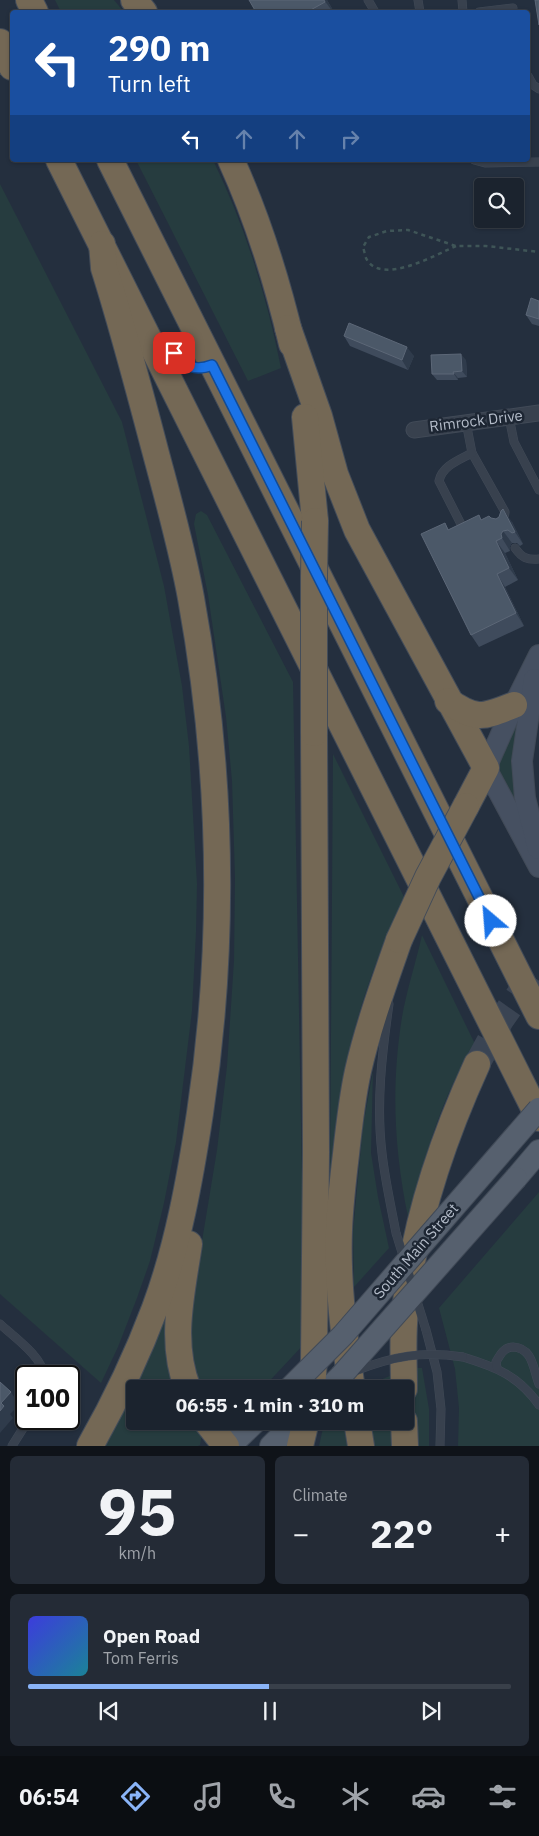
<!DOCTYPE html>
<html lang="en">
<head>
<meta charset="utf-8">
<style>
  :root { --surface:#1b232e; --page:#242b36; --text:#f1f3f6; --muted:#a0a4aa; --line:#39404a; --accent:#8ab4f8 }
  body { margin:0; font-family:"IBM Plex Sans",sans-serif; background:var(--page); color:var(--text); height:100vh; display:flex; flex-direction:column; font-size:19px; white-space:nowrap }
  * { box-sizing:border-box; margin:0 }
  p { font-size:16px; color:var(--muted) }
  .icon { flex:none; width:28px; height:28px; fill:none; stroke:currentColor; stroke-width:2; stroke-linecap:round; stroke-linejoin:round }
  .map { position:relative; height:1446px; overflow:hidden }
  .drawer { display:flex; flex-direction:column; gap:10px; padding:10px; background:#0f1319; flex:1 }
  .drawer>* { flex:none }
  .hud { position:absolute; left:10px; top:10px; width:520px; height:152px; border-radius:5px; box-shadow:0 1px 4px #0004,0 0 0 1px var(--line); background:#1a4fa0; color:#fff; overflow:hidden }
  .controls { position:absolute; left:474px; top:178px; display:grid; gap:10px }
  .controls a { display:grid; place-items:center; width:50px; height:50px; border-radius:5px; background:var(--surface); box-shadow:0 1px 4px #0004,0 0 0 1px var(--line); font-size:25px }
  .speed { position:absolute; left:15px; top:1365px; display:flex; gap:10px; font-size:25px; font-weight:700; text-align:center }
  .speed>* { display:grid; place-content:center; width:65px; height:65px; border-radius:50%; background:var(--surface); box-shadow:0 1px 4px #0004,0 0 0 1px var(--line); line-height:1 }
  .speed .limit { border:2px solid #111; border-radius:8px; background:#fff; color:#111 }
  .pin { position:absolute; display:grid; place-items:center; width:42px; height:42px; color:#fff; margin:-21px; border-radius:10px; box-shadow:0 2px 8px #0006 }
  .me { position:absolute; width:55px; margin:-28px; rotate:333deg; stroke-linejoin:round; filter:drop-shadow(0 0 4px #0008) }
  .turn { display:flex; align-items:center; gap:18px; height:105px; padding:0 15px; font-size:22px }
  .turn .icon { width:65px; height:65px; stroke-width:2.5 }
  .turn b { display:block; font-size:35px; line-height:42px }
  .lanes { display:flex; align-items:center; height:48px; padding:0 15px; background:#0003; justify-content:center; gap:25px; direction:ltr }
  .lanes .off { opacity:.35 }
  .big { font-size:38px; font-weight:700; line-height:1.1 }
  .drawer .card { flex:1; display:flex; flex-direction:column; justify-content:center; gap:8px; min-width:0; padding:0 18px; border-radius:8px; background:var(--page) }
  .drawer .dial { align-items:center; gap:0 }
  .dial b { font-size:65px; line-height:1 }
  .song { display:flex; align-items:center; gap:15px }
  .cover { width:60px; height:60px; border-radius:8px; background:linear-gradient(135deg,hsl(240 70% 55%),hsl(190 70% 35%)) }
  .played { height:5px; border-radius:2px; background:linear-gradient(90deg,var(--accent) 50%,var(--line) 50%) }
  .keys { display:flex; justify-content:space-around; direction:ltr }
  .heat { display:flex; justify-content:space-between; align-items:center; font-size:28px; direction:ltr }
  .drawer .tiles { flex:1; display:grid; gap:10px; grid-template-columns:1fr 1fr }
  .card:last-child { grid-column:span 2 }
  .trip { position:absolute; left:126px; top:1380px; width:288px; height:50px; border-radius:5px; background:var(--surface); box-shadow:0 1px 4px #0004,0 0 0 1px var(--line); font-weight:700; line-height:50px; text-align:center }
  .dock { display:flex; height:80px; justify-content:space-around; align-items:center; background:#0b0e12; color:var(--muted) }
  .dock .icon { width:35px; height:35px }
  .dock .on { color:var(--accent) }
  .dock b { font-size:22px; color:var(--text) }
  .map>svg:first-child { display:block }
</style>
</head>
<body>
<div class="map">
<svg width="539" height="1446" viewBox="0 0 539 1446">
  <rect width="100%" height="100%" fill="#242f3e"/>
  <g fill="#263c3f">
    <polygon points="55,0 114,0 124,12 61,12"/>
    <path d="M136 160H213C245 226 267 297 281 368L248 381Z"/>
    <polygon points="0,184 122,422 164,586 182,686 189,746 197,884 196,932 192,1011 176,1142 164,1203 150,1261 137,1298 118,1347 101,1383 0,1294"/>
    <polygon points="201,511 207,515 293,682 305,1343 262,1389 201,1389 192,1367 190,1314 217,1150 227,1066 234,961 235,878 232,781 226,717 208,595 194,524 196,514"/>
    <polygon points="524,706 524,818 500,771 499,759"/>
    <path d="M333 754 404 897C378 952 358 1009 345 1068 337 1103 334 1139 330 1174Z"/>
    <path d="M422 935 475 1044C441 1096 425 1158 408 1217 394 1148 391 1086 402 1017 407 989 416 962 422 935Z"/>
    <polygon points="373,1071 371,1153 378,1197 389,1248 354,1287 353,1231 363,1126"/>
    <polygon points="539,1192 539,1446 458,1446 459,1408 455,1369 439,1308"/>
    <polygon points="169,1311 178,1389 135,1389 135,1421 195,1421 202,1433 200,1445 198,1446 104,1446 145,1365"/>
    <polygon points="416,1368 422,1368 429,1409 429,1446 414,1446"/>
    <polygon points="394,1374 394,1389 366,1389 376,1382"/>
    <polygon points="332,1421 343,1421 347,1446 319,1446 323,1428"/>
    <polygon points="365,1421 394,1421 394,1446 369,1446"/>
  </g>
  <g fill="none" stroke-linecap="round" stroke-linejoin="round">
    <polyline stroke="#3a4453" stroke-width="26" stroke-dasharray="26 13" stroke-linecap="butt" points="477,1064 501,1020 539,966"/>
    <g stroke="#414a57" stroke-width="9">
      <g id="service">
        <polyline points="368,0 375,12"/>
        <polyline points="418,0 420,12"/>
        <polyline points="462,0 463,12"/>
        <polyline points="479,12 513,8"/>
        <polyline points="528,76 533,85 539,89"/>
        <polyline points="474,160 485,163 539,162"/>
        <path d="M162 355 174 353C185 363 194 372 209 366"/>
        <polyline points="509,417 514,442 539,490"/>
        <polyline points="466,422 472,453 505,512 504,519"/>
        <path d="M464 530 439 481C442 466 459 460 472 453"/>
        <path d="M515 548C522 558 527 560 539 559"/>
        <path d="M389 1004C382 1053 376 1104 382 1153 385 1180 391 1206 396 1233"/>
        <path d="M0 1324C14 1337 43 1357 44 1376"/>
        <polyline points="426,1330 437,1372 441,1409 440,1446"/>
        <path d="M463 1357C496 1367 519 1376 539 1405"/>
        <path d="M497 1368 496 1362C500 1355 504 1347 513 1347 533 1348 533 1369 539 1384"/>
        <polyline points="12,1446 29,1419"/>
      </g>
    </g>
    <g stroke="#414a57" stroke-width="17">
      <polyline id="minor" points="414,430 539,413"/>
    </g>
    <g stroke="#414a57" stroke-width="22">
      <g id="secondary">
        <polyline points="539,655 514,705 486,768 539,867"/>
        <polyline points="534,679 522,761 525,798 538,849"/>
      </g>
    </g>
    <g stroke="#414a57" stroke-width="24">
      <g id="primary">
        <polyline points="516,1178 539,1151"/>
        <polyline points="328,1389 341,1376"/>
        <polyline points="230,1446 256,1421"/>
        <polyline points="271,1446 296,1421"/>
      </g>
    </g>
    <g stroke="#434c59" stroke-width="28">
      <g id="motorway">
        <polyline points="29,0 35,12"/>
        <polyline points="134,0 144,12"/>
        <polyline points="0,42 12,67"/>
        <polyline points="59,160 539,1118"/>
        <polyline points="110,160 539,1016"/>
        <path d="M231 160C258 219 277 281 292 344"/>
        <polyline points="288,328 319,416 335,474 357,530 486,768 466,806"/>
        <polyline points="305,417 315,521"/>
        <path d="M448 701C477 721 483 717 514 705"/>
        <path d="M188 1389C169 1342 182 1292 189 1244"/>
        <polyline points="312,1389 314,1360 316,1152 314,733"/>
        <path d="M352 1389C344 1337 337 1283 339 1230 340 1205 343 1179 346 1154 349 1126 352 1098 358 1071 368 1027 384 983 399 940"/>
        <path d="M404 1389C404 1364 402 1337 405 1312 413 1226 441 1143 477 1064"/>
        <polyline points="206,1421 226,1446"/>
        <polyline points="357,1421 361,1446"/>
        <polyline points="404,1421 405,1446"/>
        <path d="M90 1446C115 1402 137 1356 155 1308 178 1246 190 1179 200 1113 226 941 222 769 191 598 182 548 168 499 155 450 139 389 123 328 104 268L102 244"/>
        <polyline points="300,1446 306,1421"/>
      </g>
    </g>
    <path stroke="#3f5557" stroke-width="2.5" stroke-dasharray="4 4" stroke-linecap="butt" d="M456 246C437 254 380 287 366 258 365 255 364 250 363 247L369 237 387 231 408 230 456 246H486L539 252"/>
    <use href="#service" stroke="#38414e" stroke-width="8"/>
    <use href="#minor" stroke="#38414e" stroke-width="15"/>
    <use href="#secondary" stroke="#465061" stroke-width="20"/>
    <use href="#primary" stroke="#56606e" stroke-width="22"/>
    <use href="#motorway" stroke="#746855" stroke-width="26"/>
    <g stroke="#414a57" stroke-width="9" stroke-linecap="butt">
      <g id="service-bridge">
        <polyline points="396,1233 426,1330"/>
        <path d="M355 1371C394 1356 421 1351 463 1357"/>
      </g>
    </g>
    <g stroke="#414a57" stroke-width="24" stroke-linecap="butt">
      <g id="primary-bridge">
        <polyline points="341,1376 516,1178"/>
        <polyline points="289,1389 343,1335 539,1109"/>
      </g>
    </g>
    <g stroke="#434c59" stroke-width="28" stroke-linecap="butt">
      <g id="motorway-bridge">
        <polyline points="314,733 314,575 315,521"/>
        <polyline points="399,940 428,877 466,806"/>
      </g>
    </g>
    <use href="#service-bridge" stroke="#38414e" stroke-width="8"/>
    <use href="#primary-bridge" stroke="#56606e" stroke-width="22"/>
    <use href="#motorway-bridge" stroke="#746855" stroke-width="26"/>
  </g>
  <g fill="#3f4b5c">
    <polygon points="327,0 334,12 256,12"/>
    <polygon points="539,301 539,326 532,324 526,315"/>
    <polygon points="344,336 414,356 408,370 350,346"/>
    <polygon points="466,360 467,377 458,378 458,380 437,380 432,374"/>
    <polygon points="491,518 512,522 523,544 520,546 517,543 512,543 510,546 510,551 505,553 518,580 505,587 524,626 479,647 471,635 445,523 449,530 482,520"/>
  </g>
  <g fill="#2f3b4b">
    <polygon points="324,0 327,0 334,12 333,12"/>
    <polygon points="407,347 414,356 408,370 402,360"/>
    <polygon points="461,354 466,360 467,377 462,371"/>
    <polygon points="453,372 458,378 458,380 454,374"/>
    <polygon points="503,509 512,522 523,544 515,532"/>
    <polygon points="503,531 512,543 510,546 510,551 502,538 501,534"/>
    <polygon points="496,541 505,553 518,580 509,568"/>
    <polygon points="497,574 505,587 524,626 516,613"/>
    <polygon points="11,1392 19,1405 10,1414 13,1418 0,1433 0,1411 1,1403"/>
  </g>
  <g fill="#4b5868" stroke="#5c6777">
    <polygon points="249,0 324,0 325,2 307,12 256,12"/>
    <polygon points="535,0 539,0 539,25"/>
    <polygon points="531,298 539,301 539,319 526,315"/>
    <polygon points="349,323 407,347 402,360 344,336"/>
    <polygon points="461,354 462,371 453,372 454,374 432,374 431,355"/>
    <polygon points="503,509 515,532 512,533 508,530 503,531 501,534 502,538 496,541 509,568 497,574 516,613 471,635 421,534 445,523 448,530 479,515 481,520 489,516 491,518 496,519 499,517 501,511"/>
    <polygon points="0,1382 11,1392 1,1403 4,1406 0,1411"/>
  </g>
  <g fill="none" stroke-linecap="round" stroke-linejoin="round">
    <g stroke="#114b97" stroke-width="12">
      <path id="route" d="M174 353C187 366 194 372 212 365L491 921"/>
    </g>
    <use href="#route" stroke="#1a73e8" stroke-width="9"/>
  </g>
  <g text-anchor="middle" stroke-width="5" stroke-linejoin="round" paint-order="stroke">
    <g font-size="15" fill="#b4bcc9" stroke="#1d2633">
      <text transform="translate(476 421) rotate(-7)" y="5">Rimrock Drive</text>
      <text transform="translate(416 1251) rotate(-49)" y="5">South Main Street</text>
    </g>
  </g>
</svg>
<div class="controls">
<a><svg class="icon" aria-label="search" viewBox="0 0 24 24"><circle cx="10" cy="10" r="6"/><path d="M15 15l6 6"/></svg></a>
</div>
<div class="speed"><div class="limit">100</div></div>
<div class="pin" style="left:174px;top:353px;background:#d93025"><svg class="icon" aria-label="arrive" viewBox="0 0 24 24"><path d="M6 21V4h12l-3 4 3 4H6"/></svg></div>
<svg class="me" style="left:491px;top:921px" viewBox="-20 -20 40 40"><circle r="19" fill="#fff"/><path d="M0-13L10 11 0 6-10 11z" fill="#1a73e8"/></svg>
<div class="trip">06:55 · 1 min · 310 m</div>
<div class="hud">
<div class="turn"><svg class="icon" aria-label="left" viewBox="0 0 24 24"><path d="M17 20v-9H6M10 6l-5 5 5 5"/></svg><div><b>290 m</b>Turn left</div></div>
<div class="lanes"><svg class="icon" aria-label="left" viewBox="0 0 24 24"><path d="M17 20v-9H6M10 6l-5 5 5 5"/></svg><svg class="icon off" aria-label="ahead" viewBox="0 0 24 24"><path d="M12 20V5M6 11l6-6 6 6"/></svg><svg class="icon off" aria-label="ahead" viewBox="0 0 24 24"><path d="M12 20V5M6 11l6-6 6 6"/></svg><svg class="icon off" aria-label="right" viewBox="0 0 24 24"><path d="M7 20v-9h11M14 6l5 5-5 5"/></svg></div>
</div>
</div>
<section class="drawer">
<div class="tiles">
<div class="card dial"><b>95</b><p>km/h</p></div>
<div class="card"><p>Climate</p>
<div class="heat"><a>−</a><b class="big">22°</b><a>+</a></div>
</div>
<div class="card">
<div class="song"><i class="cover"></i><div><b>Open Road</b><p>Tom Ferris</p></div></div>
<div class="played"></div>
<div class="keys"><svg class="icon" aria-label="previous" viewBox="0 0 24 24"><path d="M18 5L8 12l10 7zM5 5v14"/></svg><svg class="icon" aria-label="pause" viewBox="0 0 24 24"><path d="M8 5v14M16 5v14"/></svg><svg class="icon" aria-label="next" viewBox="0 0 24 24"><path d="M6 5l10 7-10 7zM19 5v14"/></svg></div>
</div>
</div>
</section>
<nav class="dock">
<b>06:54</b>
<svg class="icon on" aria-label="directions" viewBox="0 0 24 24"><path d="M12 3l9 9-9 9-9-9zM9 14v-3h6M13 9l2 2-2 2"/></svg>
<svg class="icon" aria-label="music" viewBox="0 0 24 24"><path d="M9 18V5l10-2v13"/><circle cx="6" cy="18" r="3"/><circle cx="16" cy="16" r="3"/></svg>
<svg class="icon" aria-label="phone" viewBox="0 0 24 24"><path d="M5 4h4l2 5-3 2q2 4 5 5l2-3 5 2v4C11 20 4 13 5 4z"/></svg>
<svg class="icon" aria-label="climate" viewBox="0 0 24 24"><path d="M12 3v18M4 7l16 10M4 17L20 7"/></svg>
<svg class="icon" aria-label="car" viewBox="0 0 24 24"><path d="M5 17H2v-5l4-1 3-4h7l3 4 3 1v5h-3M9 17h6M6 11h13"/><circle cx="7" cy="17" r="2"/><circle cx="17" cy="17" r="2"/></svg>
<svg class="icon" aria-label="filters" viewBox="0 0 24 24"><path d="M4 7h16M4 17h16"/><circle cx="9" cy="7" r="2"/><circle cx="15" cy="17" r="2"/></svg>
</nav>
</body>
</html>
